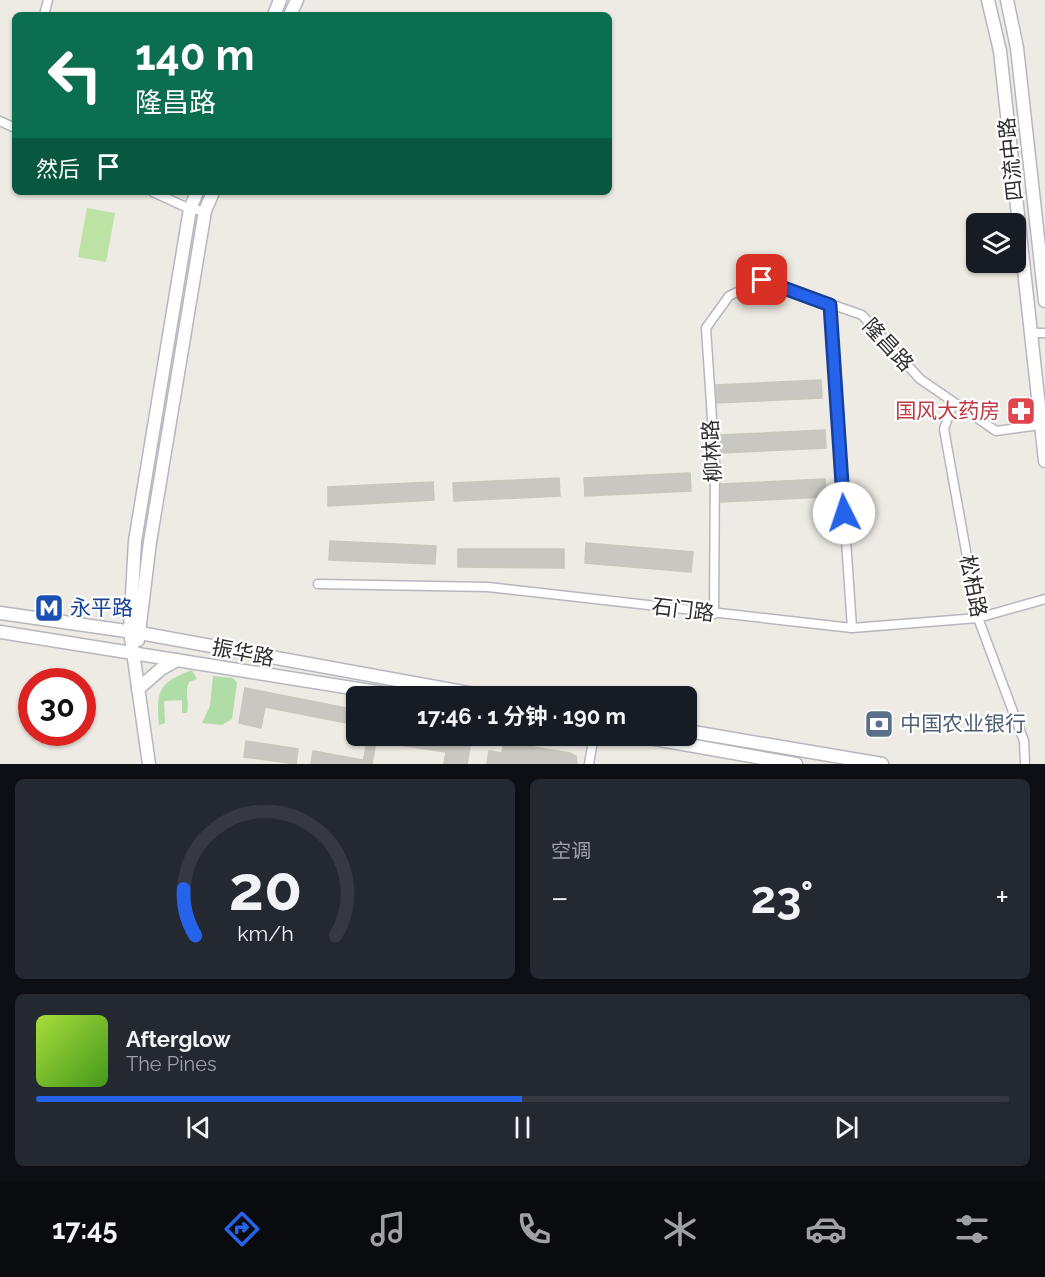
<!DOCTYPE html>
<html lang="zh">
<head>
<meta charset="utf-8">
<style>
  :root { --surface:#171b24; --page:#242831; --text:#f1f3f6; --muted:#9ea1a6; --line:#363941; --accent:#2563eb }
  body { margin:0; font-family:Raleway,"Noto Sans SC",sans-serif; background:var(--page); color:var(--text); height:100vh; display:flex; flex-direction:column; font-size:22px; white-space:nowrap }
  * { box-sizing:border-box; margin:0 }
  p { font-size:20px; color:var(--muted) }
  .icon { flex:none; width:33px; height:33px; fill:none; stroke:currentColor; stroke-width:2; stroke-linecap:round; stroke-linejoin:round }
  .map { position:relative; height:764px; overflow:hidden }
  .drawer { display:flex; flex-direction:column; gap:15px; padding:15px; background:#0d0f14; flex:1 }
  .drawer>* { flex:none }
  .top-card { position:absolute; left:12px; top:12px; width:600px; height:183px; border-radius:9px; box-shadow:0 2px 4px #0004; background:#0b6e4f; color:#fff; overflow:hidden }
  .buttons { position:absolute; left:966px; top:213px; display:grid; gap:12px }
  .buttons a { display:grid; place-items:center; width:60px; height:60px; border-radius:9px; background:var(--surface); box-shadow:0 2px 4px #0004; font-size:30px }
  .speed { position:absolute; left:18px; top:668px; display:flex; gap:12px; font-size:30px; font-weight:700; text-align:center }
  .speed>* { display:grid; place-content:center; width:78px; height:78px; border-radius:50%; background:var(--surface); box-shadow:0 2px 4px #0004; line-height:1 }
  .speed .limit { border:9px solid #d22; background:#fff; color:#111 }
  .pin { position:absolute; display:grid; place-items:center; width:51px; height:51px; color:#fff; margin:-26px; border-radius:12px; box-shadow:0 3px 9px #0006 }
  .me { position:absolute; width:66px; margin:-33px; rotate:356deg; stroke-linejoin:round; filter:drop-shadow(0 0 4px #0008) }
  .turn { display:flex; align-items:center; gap:21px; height:126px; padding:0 24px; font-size:27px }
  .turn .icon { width:78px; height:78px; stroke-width:2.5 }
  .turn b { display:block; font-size:42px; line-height:51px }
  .then { display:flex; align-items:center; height:57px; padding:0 24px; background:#0003; gap:12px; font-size:22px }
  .big { font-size:45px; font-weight:700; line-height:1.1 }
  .drawer .tile { flex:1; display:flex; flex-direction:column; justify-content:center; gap:9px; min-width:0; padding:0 21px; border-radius:9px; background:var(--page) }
  .drawer .dial { align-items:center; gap:0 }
  .dial svg { height:156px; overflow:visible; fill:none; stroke:var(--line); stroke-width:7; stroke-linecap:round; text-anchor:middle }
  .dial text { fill:var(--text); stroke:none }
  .song { display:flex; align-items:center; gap:18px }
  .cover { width:72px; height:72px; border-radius:9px; background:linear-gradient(135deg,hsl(80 70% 55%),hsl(100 70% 35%)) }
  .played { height:6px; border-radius:3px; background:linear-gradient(90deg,var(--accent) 50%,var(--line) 50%) }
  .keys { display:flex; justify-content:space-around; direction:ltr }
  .heat { display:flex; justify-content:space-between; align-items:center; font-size:33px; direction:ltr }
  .drawer .tiles { flex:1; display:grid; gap:15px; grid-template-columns:1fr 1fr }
  .tile:last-child { grid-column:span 2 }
  .trip { position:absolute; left:346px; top:686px; width:351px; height:60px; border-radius:9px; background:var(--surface); box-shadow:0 2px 4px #0004; font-weight:700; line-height:60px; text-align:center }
  .menu { display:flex; height:96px; justify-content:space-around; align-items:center; background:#090b0e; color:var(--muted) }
  .menu .icon { width:42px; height:42px }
  .menu .selected { color:var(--accent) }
  .menu b { font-size:27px; color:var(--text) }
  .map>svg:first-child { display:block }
</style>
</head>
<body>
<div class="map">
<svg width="1045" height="764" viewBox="0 0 1045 764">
  <rect width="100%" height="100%" fill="#edebe3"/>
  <g fill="#afdca7">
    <path d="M192 670 197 679 189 682C184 694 190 701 187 713H182V700L164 701 165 723 159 725C156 689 159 683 192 670Z"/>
    <polygon points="213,676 233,678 237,683 232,719 222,725 202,723 210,706"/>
  </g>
  <polygon fill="#bce2a4" points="87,208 115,213 106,262 78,257"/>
  <g fill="#c9c7c1" stroke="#c9c7bc" stroke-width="1.5">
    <polygon points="821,380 822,398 717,403 716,385"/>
    <polygon points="825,430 826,448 721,453 720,435"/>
    <polygon points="690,473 691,491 585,496 584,478"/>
    <polygon points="559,478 560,496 454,501 453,483"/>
    <polygon points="825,479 826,497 721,502 721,484"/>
    <polygon points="433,482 434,500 328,506 328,487"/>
    <polygon points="330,541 436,546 435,564 329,560"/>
    <polygon points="586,543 693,552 691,572 585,563"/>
    <polygon points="458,549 564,549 564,568 458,567"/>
    <polygon points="245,688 357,710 357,725 265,707 261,728 239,723"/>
    <polygon points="394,735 472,735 467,764 444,764 446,752 393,744"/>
    <polygon points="246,741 298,749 296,764 244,757"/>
    <polygon points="504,742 570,753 576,756 577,764 487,764 489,751 502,753"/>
    <polygon points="366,746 375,747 372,764 363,764"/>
    <polygon points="313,751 363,760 362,764 311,764"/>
  </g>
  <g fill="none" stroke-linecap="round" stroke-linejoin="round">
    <g stroke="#b6b6c0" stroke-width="11">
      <g id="street">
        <polyline points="44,15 48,0"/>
        <polyline points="0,121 15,128"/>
        <polyline points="153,192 190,209 205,211"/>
        <polyline points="830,305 852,628"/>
        <polyline points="1031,333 1045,333"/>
        <polyline points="953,404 944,429 978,618 1024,741 1025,764"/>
        <polyline points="318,584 488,587 852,628 978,618 1045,599"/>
        <polyline points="714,614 715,464 706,328 729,296 762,280 862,315 920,379 996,431 1040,425"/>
        <polyline points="589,764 594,735"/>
      </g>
    </g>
    <g stroke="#b6b6c0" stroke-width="15">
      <g id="secondary">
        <polyline points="988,0 1000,51 1045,461"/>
        <polyline points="1007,0 1017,48 1045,301"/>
        <polyline points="274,15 280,0"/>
        <polyline points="290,15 297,0"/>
        <polyline points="0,613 140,633 485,696"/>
        <polyline points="0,632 402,696"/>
        <polyline points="138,640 150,542 205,211 213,192"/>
        <polyline points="138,689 161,669 177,660"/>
        <polyline points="687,731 882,764"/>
        <polyline points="632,735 796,764"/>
        <polyline points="149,764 130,631 135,541 190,209 197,192"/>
      </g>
    </g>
    <use href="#street" stroke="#fff" stroke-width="8"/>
    <use href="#secondary" stroke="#fff" stroke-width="12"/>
  </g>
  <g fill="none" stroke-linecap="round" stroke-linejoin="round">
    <g stroke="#184099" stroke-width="15">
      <polyline id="route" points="762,280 830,305 844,513"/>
    </g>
    <use href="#route" stroke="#2563eb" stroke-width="10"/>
  </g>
  <defs>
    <g id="pharmacy-square" transform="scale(1.5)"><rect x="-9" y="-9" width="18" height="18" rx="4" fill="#e0444e" stroke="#fff"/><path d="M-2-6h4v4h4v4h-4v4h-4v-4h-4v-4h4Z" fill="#fff"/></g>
    <g id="metro-square" transform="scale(1.5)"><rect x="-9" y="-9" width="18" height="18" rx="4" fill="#1a4fb4" stroke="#fff"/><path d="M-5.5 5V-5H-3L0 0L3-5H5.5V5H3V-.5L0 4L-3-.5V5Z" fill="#fff"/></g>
    <g id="bank-square" transform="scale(1.5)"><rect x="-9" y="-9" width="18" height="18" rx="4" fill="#5c6f8a" stroke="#fff"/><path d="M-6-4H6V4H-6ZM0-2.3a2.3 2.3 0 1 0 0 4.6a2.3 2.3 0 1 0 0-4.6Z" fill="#fff"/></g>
  </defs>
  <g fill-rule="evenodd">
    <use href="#pharmacy-square" x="1021" y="411"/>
    <use href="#metro-square" x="49" y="608"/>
    <use href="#bank-square" x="879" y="724"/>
  </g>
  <g text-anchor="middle" stroke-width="4.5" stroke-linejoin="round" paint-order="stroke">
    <g font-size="21" fill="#2e2e2e" stroke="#fff">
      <text transform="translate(1011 159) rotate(-96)" y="7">四流中路</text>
      <text transform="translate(888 345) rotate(47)" y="7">隆昌路</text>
      <text transform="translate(712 451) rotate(-93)" y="7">柳林路</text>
      <text transform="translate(973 586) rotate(79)" y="7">松柏路</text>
      <text transform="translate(683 610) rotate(7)" y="7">石门路</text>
      <text transform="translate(243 653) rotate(11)" y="7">振华路</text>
    </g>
    <g font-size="21" fill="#be3a42" stroke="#fff" text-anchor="end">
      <text x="1000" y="418">国风大药房</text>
    </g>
    <g font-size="21" fill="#164399" stroke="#fff" text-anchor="start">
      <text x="70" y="615">永平路</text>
    </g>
    <g font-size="21" fill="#4e5e75" stroke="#fff" text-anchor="start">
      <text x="900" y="731">中国农业银行</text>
    </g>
  </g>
</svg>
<div class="buttons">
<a><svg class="icon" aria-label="layers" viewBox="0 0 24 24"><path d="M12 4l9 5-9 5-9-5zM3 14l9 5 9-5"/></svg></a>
</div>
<div class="speed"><div class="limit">30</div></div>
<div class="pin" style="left:762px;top:280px;background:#d93025"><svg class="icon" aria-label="arrive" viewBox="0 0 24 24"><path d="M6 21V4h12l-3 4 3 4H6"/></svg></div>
<svg class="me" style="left:844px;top:513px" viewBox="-20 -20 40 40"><circle r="19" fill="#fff"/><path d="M0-13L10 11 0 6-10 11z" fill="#2563eb"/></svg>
<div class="trip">17:46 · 1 分钟 · 190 m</div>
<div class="top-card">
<div class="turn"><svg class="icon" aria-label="left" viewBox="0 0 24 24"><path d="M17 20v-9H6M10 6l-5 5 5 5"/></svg><div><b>140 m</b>隆昌路</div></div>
<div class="then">然后<svg class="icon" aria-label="arrive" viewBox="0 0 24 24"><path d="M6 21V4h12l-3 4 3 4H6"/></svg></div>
</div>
</div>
<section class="drawer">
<div class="tiles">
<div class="tile dial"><svg viewBox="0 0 100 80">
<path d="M14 69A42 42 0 1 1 86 69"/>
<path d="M14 69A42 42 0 0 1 8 45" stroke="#2563eb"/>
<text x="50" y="56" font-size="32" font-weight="700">20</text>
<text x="50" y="72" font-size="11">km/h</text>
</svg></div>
<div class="tile"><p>空调</p>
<div class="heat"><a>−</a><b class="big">23°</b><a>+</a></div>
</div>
<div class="tile">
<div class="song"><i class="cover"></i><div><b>Afterglow</b><p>The Pines</p></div></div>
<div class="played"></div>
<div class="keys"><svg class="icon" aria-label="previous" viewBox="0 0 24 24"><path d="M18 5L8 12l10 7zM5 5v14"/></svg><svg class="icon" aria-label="pause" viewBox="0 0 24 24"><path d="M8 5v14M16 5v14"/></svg><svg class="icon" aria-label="next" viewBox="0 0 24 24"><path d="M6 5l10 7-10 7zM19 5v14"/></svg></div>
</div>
</div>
</section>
<nav class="menu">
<b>17:45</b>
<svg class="icon selected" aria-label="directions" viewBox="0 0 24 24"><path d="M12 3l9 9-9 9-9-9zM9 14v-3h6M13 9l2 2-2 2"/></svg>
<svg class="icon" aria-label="music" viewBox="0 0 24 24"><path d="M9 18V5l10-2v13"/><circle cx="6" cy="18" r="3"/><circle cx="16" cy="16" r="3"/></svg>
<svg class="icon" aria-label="phone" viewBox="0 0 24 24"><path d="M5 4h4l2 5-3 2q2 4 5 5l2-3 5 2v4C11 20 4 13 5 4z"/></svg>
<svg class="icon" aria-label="climate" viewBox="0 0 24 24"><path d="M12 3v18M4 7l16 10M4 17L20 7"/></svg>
<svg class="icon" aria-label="car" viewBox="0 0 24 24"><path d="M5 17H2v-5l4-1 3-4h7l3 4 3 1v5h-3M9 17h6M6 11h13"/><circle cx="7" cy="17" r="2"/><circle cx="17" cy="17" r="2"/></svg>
<svg class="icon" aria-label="filters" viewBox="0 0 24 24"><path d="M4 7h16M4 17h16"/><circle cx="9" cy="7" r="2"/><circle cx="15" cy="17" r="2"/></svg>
</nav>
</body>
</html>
